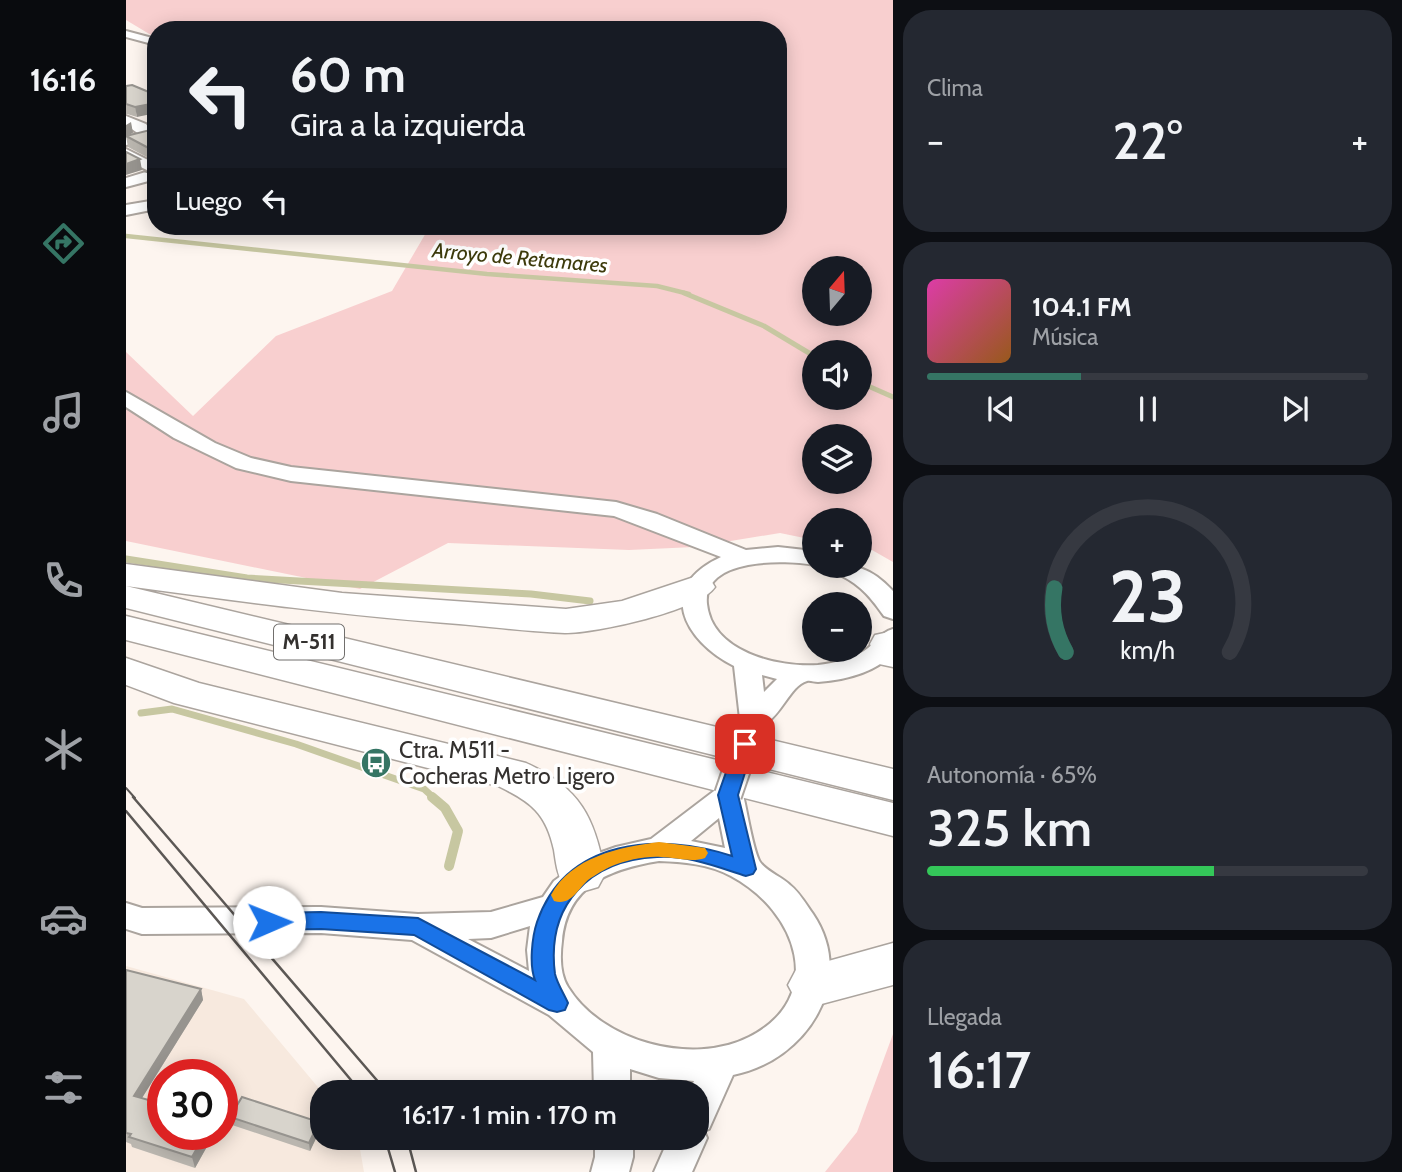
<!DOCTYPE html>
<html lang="es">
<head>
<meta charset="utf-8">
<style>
  :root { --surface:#171b24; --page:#242831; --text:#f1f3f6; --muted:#9ea1a6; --line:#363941; --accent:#357564 }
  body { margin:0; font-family:Cabin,sans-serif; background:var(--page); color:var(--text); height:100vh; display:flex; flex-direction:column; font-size:26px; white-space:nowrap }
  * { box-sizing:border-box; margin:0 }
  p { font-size:23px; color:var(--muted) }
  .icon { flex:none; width:38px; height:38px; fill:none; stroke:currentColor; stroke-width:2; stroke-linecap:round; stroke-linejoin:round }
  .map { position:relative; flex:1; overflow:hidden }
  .side { display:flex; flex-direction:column; gap:10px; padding:10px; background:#0d0f14; width:509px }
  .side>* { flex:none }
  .top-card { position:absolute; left:21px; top:21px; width:640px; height:214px; border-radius:28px; box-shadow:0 4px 18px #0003; background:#171b24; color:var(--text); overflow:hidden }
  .needle { width:46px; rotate:19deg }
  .controls { position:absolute; left:676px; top:256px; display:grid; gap:14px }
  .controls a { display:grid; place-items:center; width:70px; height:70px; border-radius:50%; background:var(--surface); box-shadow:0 4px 18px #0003; font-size:35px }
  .speed { position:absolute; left:21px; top:1059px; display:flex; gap:14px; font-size:35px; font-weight:700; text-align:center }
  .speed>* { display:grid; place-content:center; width:91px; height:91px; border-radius:50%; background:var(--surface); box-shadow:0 4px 18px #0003; line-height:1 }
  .speed .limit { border:10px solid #d22; background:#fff; color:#111 }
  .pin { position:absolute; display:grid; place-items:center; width:60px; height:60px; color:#fff; margin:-30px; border-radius:14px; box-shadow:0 4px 10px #0006 }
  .me { position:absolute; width:77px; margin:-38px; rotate:89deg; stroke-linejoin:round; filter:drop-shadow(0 0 5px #0008) }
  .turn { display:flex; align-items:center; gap:24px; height:147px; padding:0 28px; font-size:32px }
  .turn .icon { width:91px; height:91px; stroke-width:2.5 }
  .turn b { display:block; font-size:49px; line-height:60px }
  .then { display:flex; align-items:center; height:66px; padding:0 28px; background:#0003; gap:14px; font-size:26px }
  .big { font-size:52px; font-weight:600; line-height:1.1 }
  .side .card { flex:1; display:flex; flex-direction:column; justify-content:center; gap:10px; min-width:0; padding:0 24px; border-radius:28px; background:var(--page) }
  .side .dial { align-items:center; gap:0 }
  .dial svg { height:182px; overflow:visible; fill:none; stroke:var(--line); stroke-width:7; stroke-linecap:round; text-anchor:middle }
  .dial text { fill:var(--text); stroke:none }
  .song { display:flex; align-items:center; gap:21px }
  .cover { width:84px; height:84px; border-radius:10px; background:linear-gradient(135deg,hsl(320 70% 55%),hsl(30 70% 35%)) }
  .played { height:7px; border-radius:4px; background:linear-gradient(90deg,var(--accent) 35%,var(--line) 35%) }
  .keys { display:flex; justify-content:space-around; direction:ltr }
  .heat { display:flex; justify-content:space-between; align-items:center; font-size:38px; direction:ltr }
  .charge { height:10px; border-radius:5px; background:linear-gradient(90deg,#34c759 65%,var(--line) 0) }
  .trip { position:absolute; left:184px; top:1080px; width:399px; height:70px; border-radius:28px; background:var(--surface); box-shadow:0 4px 18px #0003; font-weight:600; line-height:70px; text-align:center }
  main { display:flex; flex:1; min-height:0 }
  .tab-bar { display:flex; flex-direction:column; width:126px; justify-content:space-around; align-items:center; background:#090b0e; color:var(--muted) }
  .tab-bar .icon { width:49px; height:49px }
  .tab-bar .selected { color:var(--accent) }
  .tab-bar b { font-size:32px; color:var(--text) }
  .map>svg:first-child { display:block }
</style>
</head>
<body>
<main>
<nav class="tab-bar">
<b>16:16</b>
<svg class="icon selected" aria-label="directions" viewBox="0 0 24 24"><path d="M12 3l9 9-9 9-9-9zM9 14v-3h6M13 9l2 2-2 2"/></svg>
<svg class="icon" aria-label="music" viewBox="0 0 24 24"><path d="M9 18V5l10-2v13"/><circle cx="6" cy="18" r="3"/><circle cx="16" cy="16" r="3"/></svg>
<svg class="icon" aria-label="phone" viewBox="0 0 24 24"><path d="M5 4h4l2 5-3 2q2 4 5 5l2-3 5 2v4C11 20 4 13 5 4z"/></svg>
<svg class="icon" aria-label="climate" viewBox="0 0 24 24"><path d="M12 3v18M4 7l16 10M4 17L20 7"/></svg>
<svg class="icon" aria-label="car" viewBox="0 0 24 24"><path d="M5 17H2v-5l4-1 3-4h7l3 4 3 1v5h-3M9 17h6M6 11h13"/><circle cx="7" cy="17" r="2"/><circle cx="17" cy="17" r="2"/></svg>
<svg class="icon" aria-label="filters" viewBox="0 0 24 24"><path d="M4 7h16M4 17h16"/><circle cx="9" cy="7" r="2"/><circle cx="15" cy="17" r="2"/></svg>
</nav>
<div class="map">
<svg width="767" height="1172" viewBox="0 0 767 1172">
  <rect width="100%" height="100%" fill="#fdf5ef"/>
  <path fill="#f7e9de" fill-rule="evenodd" d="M0 966 118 999 196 1092V1138H232L238 1172H0ZM37 1074H96V1134H37Z"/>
  <g fill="#f8cfcf" fill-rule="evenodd">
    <path d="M0 0H767V562L746 550 733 548V520H688V540L654 533 568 547 503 550 322 543 234 589 0 541V352L67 416 150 336 266 291 304 226H653V30H30V38L0 20ZM688 268H733V313H688ZM688 352H733V397H688ZM688 436H733V481H688Z"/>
    <polygon points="767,1034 767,1172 699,1172 731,1132"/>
  </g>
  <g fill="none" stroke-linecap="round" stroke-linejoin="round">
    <polyline stroke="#c7c7a1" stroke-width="4.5" points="0,236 361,274 531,286 563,294"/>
    <g stroke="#c7c7a1" stroke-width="5">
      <polyline points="558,293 638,326 688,356"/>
      <polyline points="733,382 767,397"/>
    </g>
    <g stroke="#c7c7a1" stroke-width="7">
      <polyline points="0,559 121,578 405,594 464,601"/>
      <polyline points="15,713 46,709 170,744 298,789 308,798"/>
    </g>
    <polyline stroke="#c7c7a1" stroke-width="10" points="306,797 319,808 332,831 323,866"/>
    <g stroke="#aba49e" stroke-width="4">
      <g id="minor">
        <polygon points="0,31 30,39 30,45 0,37"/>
        <polygon points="0,116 20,124 29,136 27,139 0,145 0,137 13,134 0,125"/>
        <polygon points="0,149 30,164 30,179 0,187 0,178 23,171 0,160"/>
        <polygon points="30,200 30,209 0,215 0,205"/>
        <path d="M0 392 89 443 125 458 165 467 490 502 531 514 620 550 652 547 688 551V565C660 560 576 557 581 604 586 652 652 668 692 665 708 663 724 660 738 651 749 644 753 633 767 629V653C749 673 718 680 692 682 688 682 684 680 681 681 659 687 652 735 618 726L614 719 608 666C558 641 529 587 595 557L488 516 165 481 110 468 48 438 0 407ZM636 675 651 679 638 692Z"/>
        <path d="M700 565C731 565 744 567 767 591V619L758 616C741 592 731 582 704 570Z"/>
        <path d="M602 784 612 788 617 795C621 810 627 851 634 862 640 871 656 877 664 885 673 892 680 904 687 914 732 981 680 1061 607 1075L583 1129 578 1131 581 1138 566 1172H528L543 1138H570V1092H563L568 1081 533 1078 504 1069V1092H468L467 1052 423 1015 286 940 195 933 16 934 0 929V903L16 908 195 907 292 914 365 912 417 897 428 881 459 858 490 847 525 839 592 788ZM593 818 599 848 565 841ZM533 861C558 862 583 864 605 876 671 911 702 997 623 1037 566 1066 476 1042 442 987 434 974 434 956 436 941 441 885 484 869 533 861ZM404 926 401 950 403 971 342 939 365 938Z"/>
        <polygon points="469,1138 507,1138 507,1157 503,1172 465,1172 469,1157"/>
      </g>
    </g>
    <g stroke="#aba49e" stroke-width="3">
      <g id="highway">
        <path d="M0 564 216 593 440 609 496 601 571 576 584 579 589 587C573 611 470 633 439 633 404 632 368 627 333 624 222 616 111 601 0 586L767 769V800L0 608Z"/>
        <polygon points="0,616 767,803 767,836 0,640"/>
        <polygon points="763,632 767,633 767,667 753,664 744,644 749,635"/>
        <path d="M0 658 73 683 400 763C454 788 469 817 479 874L472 887 455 892 438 887C431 874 430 863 428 850 420 813 405 802 372 786L48 703 0 685Z"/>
        <polygon points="767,943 767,985 688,1006 670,1000 662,985 670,970"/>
      </g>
    </g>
    <use href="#minor" fill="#fff" fill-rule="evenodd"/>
    <use href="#highway" fill="#fff" fill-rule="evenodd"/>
    <polyline stroke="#5c5855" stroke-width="2" points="0,788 9,798"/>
    <g stroke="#5c5855" stroke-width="2.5">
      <polyline points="7,797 261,1092"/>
      <polyline points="0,811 235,1092"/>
      <polyline points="259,1138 269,1172"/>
      <polyline points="281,1138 290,1172"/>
    </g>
    <g stroke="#aba49e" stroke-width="30" stroke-linecap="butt">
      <polyline id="minor-bridge" points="602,795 628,719"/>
    </g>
    <use href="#minor-bridge" stroke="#fff" stroke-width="26"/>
  </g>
  <g fill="#bab6af">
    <polygon points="6,85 11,117 1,114 0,114 0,86"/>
    <polygon points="30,131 30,162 2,147 0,136"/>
    <polygon points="30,169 30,186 23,184 21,172"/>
    <polygon points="0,970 75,989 77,1000 16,1098 88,1134 69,1168 6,1147 5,1144 0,1142"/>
    <polygon points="104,1117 194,1130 184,1151 106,1125"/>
  </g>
  <g fill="#97948f">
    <polygon points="30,103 30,113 11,117 9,107"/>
    <polygon points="5,122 7,133 0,136 0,125"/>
    <polygon points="14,159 16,170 0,175 0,164"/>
    <polygon points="75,989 77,1000 11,1106 8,1096"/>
    <polygon points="193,1122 194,1130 184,1151 183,1143"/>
    <polygon points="79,1134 88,1134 69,1168 66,1157"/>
  </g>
  <g fill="#d8d4cc" stroke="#97948f" stroke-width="2">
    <polygon points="6,85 30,95 30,103 9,107 0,104 0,86"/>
    <polygon points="28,129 30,131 30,152 0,136"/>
    <polygon points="0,152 14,159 0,164"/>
    <polygon points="30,169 30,175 21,172"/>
    <polygon points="0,970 75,989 8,1096 37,1104 37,1134 79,1134 66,1157 3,1137 5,1134 0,1133"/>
    <polygon points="116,1097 193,1122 183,1143 104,1117"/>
  </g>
  <path fill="#1a73e8" stroke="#114b97" stroke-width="2" d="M619 738 626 740 628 744 612 795 630 869 627 874 620 876C591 867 562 855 531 857 463 860 420 905 429 974 431 983 438 994 442 1003L439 1010 431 1012 423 1010 288 935 195 929 143 930 135 927 132 922 135 916 143 913 195 912 292 918 409 980C403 965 406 937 411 922 440 838 534 832 606 856L592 795 610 744 613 740Z"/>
  <path fill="#f59e0b" d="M533 842 579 848 582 853 579 858C565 863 549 857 535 857 519 856 501 860 486 866 479 869 469 875 462 880 451 890 445 906 428 901L425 895C445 857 494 847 533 842Z"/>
  <defs>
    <g id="bus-disc" transform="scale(1.575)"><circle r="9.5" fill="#357564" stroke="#fff"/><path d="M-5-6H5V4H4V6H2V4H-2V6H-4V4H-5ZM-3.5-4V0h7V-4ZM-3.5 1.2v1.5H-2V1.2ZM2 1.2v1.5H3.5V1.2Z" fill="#fff"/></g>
  </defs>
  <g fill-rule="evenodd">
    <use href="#bus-disc" x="250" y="763"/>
  </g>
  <g text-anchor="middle" stroke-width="7" stroke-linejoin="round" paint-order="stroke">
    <g font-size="21" font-style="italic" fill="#3d3b0c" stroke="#fff">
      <text transform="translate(394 258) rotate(5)" y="7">Arroyo de Retamares</text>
    </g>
    <rect fill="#fff" stroke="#716f6d" stroke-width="2" x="148" y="624.5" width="70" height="35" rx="5"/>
    <g font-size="21" font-weight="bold" fill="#34312f">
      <text x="183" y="649">M-511</text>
    </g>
    <g font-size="23" fill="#34312f" stroke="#fff" text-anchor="start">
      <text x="273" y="758">Ctra. M511 -<tspan x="273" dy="26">Cocheras Metro Ligero</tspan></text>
    </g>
  </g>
</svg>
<div class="controls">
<a><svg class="needle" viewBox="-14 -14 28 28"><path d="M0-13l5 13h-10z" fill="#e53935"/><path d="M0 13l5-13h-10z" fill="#9ea1a6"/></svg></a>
<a><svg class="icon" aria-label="sound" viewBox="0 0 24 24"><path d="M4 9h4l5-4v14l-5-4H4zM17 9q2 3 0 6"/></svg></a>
<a><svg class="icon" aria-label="layers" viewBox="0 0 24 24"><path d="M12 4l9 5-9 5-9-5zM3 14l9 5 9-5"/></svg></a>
<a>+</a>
<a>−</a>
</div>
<div class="speed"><div class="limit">30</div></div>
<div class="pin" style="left:619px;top:744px;background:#d93025"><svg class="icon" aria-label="arrive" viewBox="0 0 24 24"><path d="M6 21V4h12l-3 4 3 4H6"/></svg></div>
<svg class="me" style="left:143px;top:922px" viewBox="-20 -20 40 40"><circle r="19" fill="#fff"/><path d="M0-13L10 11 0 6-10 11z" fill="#1a73e8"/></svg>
<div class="trip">16:17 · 1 min · 170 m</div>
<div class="top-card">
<div class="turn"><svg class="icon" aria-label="left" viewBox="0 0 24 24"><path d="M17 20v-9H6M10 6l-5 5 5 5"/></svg><div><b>60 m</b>Gira a la izquierda</div></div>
<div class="then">Luego<svg class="icon" aria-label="left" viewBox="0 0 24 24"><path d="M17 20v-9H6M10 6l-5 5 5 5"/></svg></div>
</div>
</div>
<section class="side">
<div class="card"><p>Clima</p>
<div class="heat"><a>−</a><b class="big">22°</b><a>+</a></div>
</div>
<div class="card">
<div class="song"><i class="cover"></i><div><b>104.1 FM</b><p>Música</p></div></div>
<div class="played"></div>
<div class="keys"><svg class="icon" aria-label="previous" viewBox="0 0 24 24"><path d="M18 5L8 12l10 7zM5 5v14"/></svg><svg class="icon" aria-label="pause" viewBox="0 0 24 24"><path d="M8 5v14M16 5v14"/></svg><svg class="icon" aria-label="next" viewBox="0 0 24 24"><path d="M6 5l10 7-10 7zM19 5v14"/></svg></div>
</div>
<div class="card dial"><svg viewBox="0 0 100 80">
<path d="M14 69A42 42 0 1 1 86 69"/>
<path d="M14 69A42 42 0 0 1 9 41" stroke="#357564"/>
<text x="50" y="56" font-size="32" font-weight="700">23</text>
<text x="50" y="72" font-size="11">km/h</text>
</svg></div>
<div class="card"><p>Autonomía · 65%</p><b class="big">325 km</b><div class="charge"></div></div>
<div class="card"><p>Llegada</p><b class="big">16:17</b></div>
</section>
</main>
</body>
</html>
